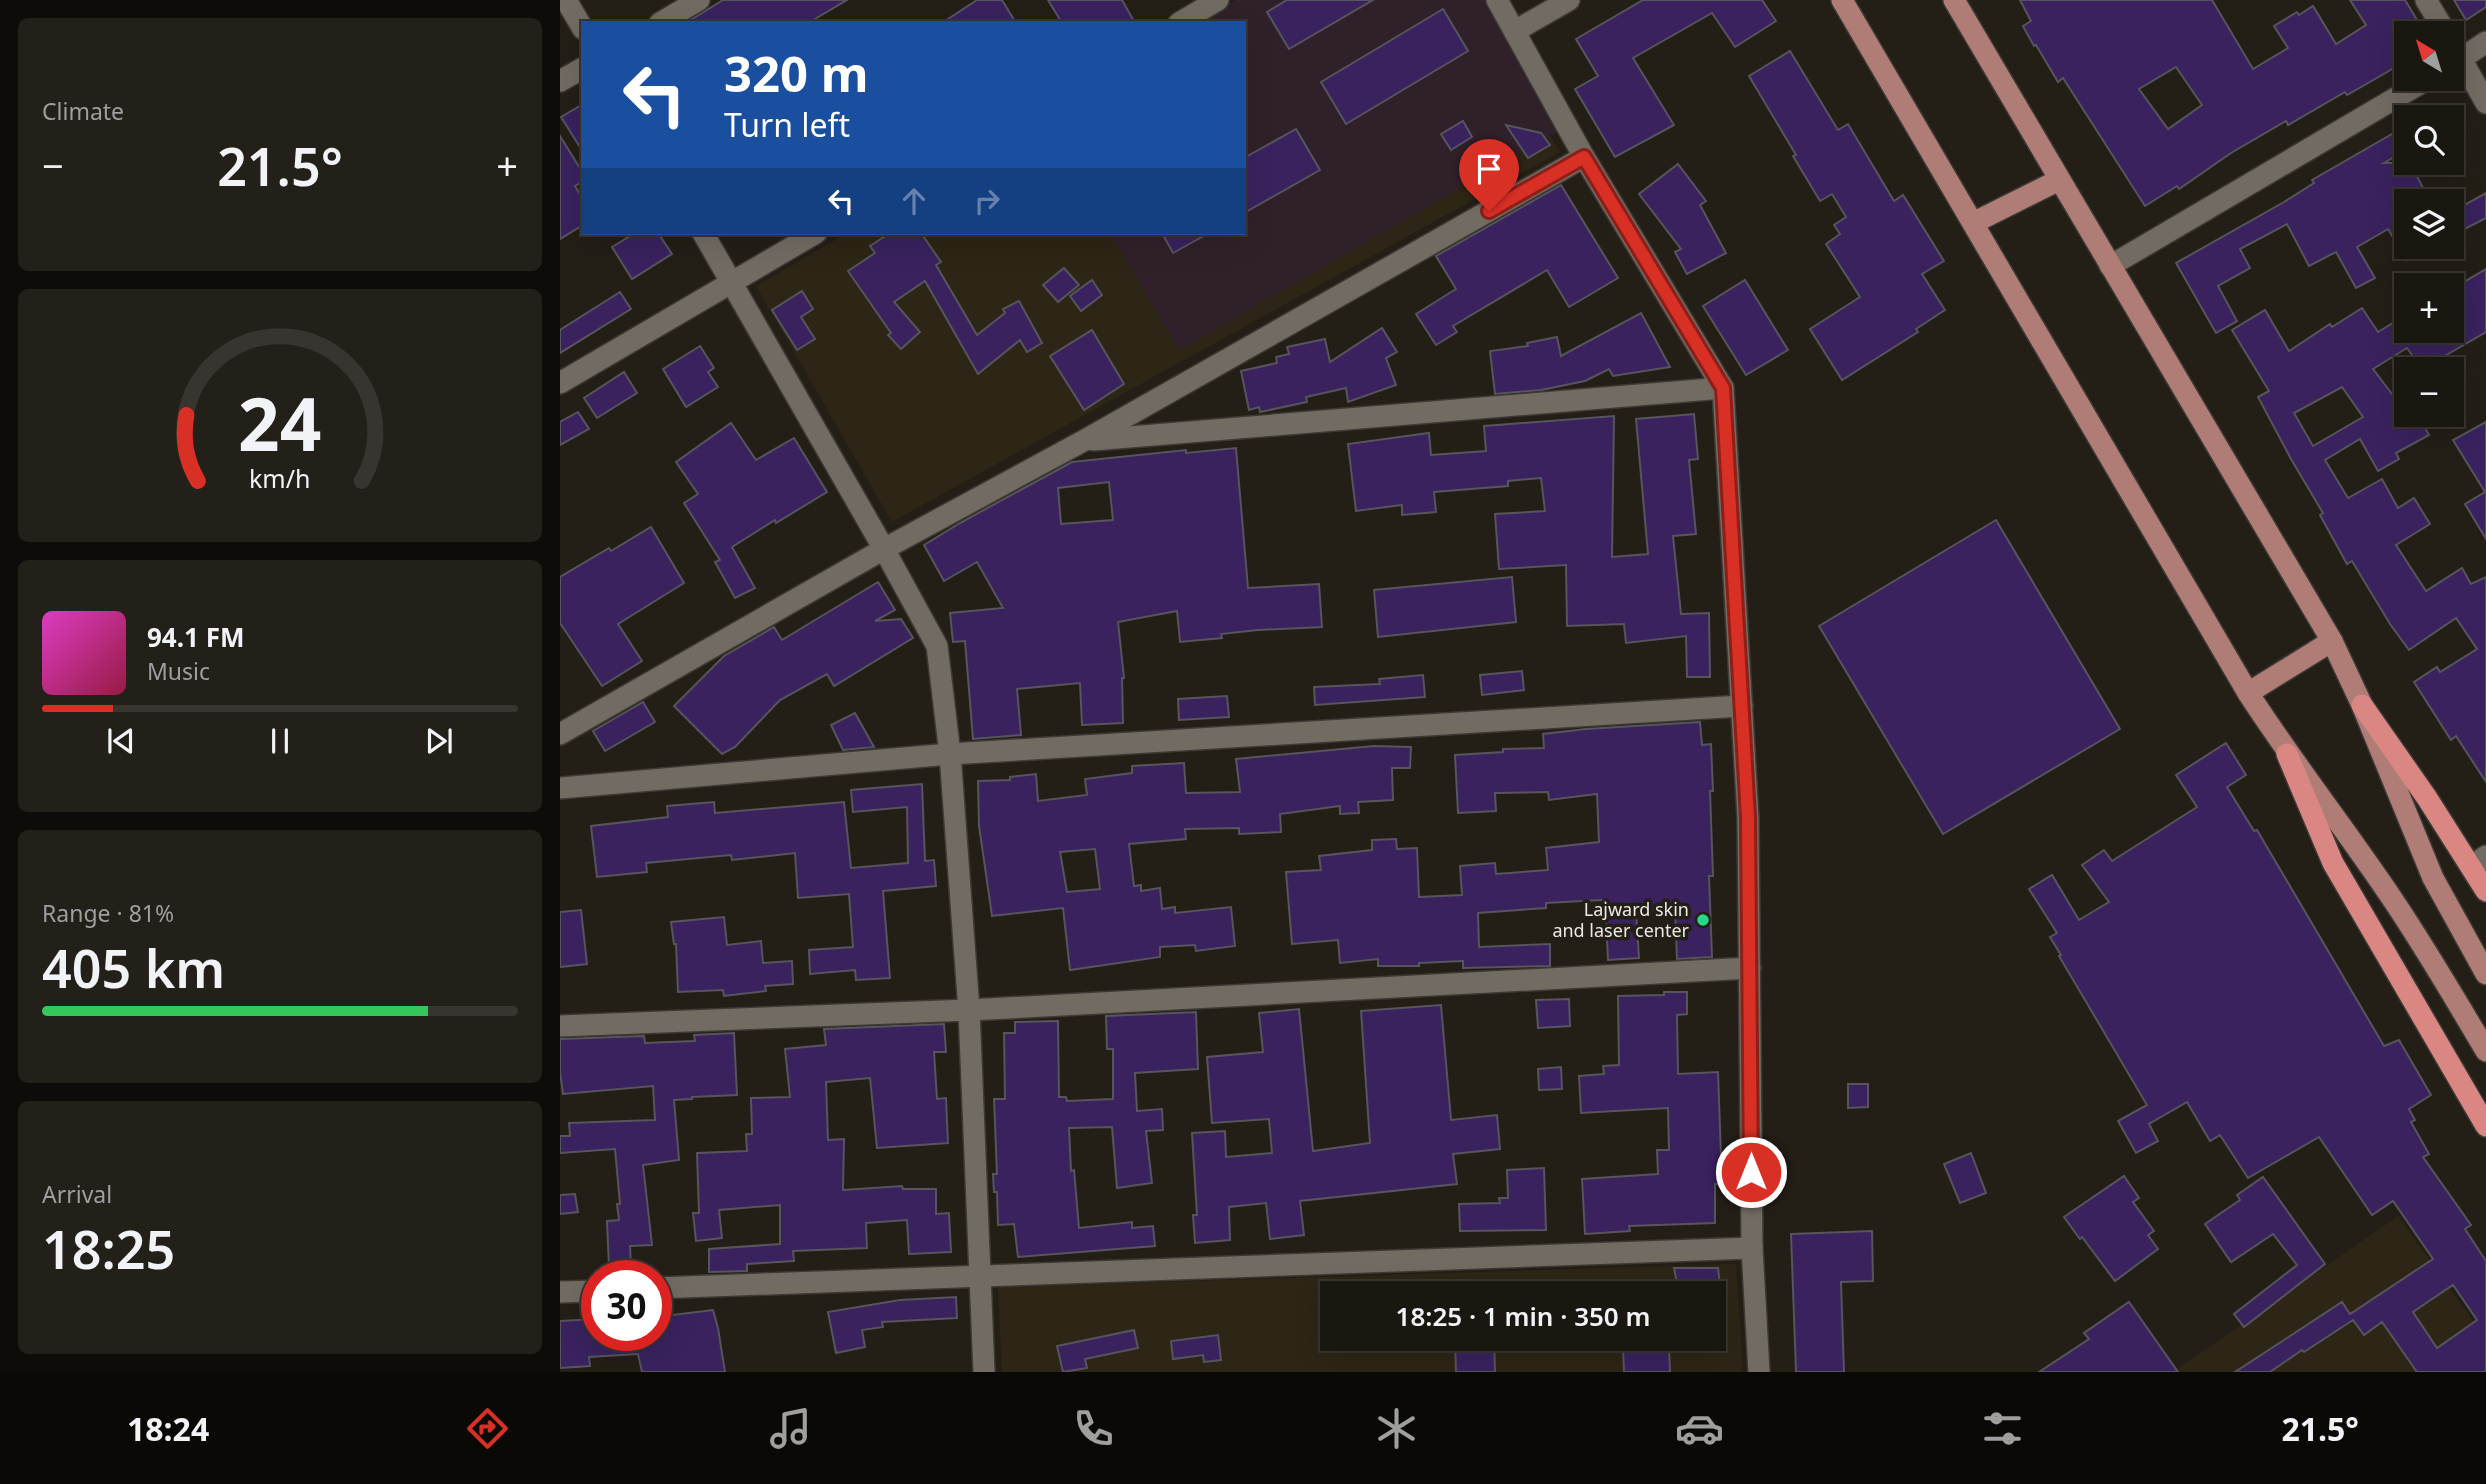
<!DOCTYPE html>
<html lang="en">
<head>
<meta charset="utf-8">
<style>
  :root { --surface:#1a1610; --page:#231f19; --text:#f1f3f6; --muted:#9f9f9f; --line:#383530; --accent:#d93025 }
  body { margin:0; font-family:"Noto Sans",sans-serif; background:var(--page); color:var(--text); height:100vh; display:flex; flex-direction:column; font-size:26px; white-space:nowrap }
  * { box-sizing:border-box; margin:0 }
  p { font-size:23px; color:var(--muted) }
  .icon { flex:none; width:38px; height:38px; fill:none; stroke:currentColor; stroke-width:2; stroke-linecap:round; stroke-linejoin:round }
  .map { position:relative; flex:1; overflow:hidden }
  .panel { display:flex; flex-direction:column; gap:18px; padding:18px; background:#0e0c09; width:560px }
  .panel>* { flex:none }
  .banner { position:absolute; left:21px; top:21px; width:665px; height:214px; border-radius:0px; box-shadow:0 7px 28px #0002,0 0 0 2px var(--line); background:#1a4fa0; color:#fff; overflow:hidden }
  .needle { width:46px; rotate:322deg }
  .fabs { position:absolute; left:1834px; top:21px; display:grid; gap:14px }
  .fabs a { display:grid; place-items:center; width:70px; height:70px; border-radius:0px; background:var(--surface); box-shadow:0 7px 28px #0002,0 0 0 2px var(--line); font-size:35px }
  .speed { position:absolute; left:21px; top:1260px; display:flex; gap:14px; font-size:35px; font-weight:700; text-align:center }
  .speed>* { display:grid; place-content:center; width:91px; height:91px; border-radius:50%; background:var(--surface); box-shadow:0 7px 28px #0002,0 0 0 2px var(--line); line-height:1 }
  .speed .limit { border:10px solid #d22; background:#fff; color:#111 }
  .pin { position:absolute; display:grid; place-items:center; width:60px; height:60px; color:#fff; margin:-72px -30px; border-radius:50% 50% 50% 0; rotate:-45deg; box-shadow:0 0 7px #0007 }
  .pin .icon { rotate:45deg }
  .me { position:absolute; width:77px; margin:-38px; rotate:0deg; stroke-linejoin:round; filter:drop-shadow(0 0 5px #0008) }
  .turn { display:flex; align-items:center; gap:24px; height:147px; padding:0 28px; font-size:32px }
  .turn .icon { width:91px; height:91px; stroke-width:2.5 }
  .turn b { display:block; font-size:49px; line-height:60px }
  .lanes { display:flex; align-items:center; height:66px; padding:0 28px; background:#0003; justify-content:center; gap:35px; direction:ltr }
  .lanes .off { opacity:.35 }
  .big { font-size:52px; font-weight:600; line-height:1.1 }
  .panel .card { flex:1; display:flex; flex-direction:column; justify-content:center; gap:10px; min-width:0; padding:0 24px; border-radius:10px; background:var(--page) }
  .panel .dial { align-items:center; gap:0 }
  .dial svg { height:182px; overflow:visible; fill:none; stroke:var(--line); stroke-width:7; stroke-linecap:round; text-anchor:middle }
  .dial text { fill:var(--text); stroke:none }
  .song { display:flex; align-items:center; gap:21px }
  .cover { width:84px; height:84px; border-radius:10px; background:linear-gradient(135deg,hsl(310 70% 55%),hsl(340 70% 35%)) }
  .played { height:7px; border-radius:4px; background:linear-gradient(90deg,var(--accent) 15%,var(--line) 15%) }
  .keys { display:flex; justify-content:space-around; direction:ltr }
  .heat { display:flex; justify-content:space-between; align-items:center; font-size:38px; direction:ltr }
  .charge { height:10px; border-radius:5px; background:linear-gradient(90deg,#34c759 81%,var(--line) 0) }
  .trip { position:absolute; left:760px; top:1281px; width:406px; height:70px; border-radius:0px; background:var(--surface); box-shadow:0 7px 28px #0002,0 0 0 2px var(--line); font-weight:600; line-height:70px; text-align:center }
  .dock { display:flex; height:112px; justify-content:space-around; align-items:center; background:#0a0906; color:var(--muted) }
  .dock .icon { width:49px; height:49px }
  .dock .current { color:var(--accent) }
  .dock b { font-size:32px; color:var(--text) }
  main { display:flex; flex:1; min-height:0 }
  .map>svg:first-child { display:block }
</style>
</head>
<body>
<main>
<section class="panel">
<div class="card"><p>Climate</p>
<div class="heat"><a>−</a><b class="big">21.5°</b><a>+</a></div>
</div>
<div class="card dial"><svg viewBox="0 0 100 80">
<path d="M14 69A42 42 0 1 1 86 69"/>
<path d="M14 69A42 42 0 0 1 9 40" stroke="#d93025"/>
<text x="50" y="56" font-size="32" font-weight="700">24</text>
<text x="50" y="72" font-size="11">km/h</text>
</svg></div>
<div class="card">
<div class="song"><i class="cover"></i><div><b>94.1 FM</b><p>Music</p></div></div>
<div class="played"></div>
<div class="keys"><svg class="icon" aria-label="previous" viewBox="0 0 24 24"><path d="M18 5L8 12l10 7zM5 5v14"/></svg><svg class="icon" aria-label="pause" viewBox="0 0 24 24"><path d="M8 5v14M16 5v14"/></svg><svg class="icon" aria-label="next" viewBox="0 0 24 24"><path d="M6 5l10 7-10 7zM19 5v14"/></svg></div>
</div>
<div class="card"><p>Range · 81%</p><b class="big">405 km</b><div class="charge"></div></div>
<div class="card"><p>Arrival</p><b class="big">18:25</b></div>
</section>
<div class="map">
<svg width="1926" height="1372" viewBox="0 0 1926 1372">
  <rect width="100%" height="100%" fill="#231e16"/>
  <g fill="#2d2515" fill-rule="evenodd">
    <polygon points="911,0 1000,152 332,522 196,286 287,233 684,233 684,23"/>
    <polygon points="1838,1216 1926,1339 1926,1372 1613,1372"/>
    <path d="M1176 1264 1183 1372H442L438 1287ZM772 1293H1153V1339H772Z"/>
  </g>
  <polygon fill="#30202a" points="676,0 927,0 1002,129 619,350 551,233 684,233 684,23 636,23"/>
  <g fill="#39225e" stroke="#57545e" stroke-width="2" fill-rule="evenodd">
    <polygon points="163,0 287,0 248,23 126,23"/>
    <polygon points="417,0 442,0 456,23 382,23"/>
    <polygon points="488,0 562,0 575,23 502,23"/>
    <polygon points="727,0 813,0 729,49 707,12"/>
    <polygon points="1083,0 1202,0 1216,21 1175,47 1152,13 1073,58 1114,125 1055,157 1015,89 1038,76 1016,39"/>
    <path d="M1460 0H1652L1693 69 1728 48 1714 26 1737 12 1739 15 1753 6 1776 44 1806 25 1790 0H1845L1865 33H1846V60L1829 71 1787 95 1785 92 1728 125 1726 121 1671 153 1619 189 1617 186 1585 206 1503 78 1498 82 1476 45 1474 46 1463 26 1471 21ZM1616 67 1642 105 1608 129 1579 89Z"/>
    <polygon points="1894,0 1926,0 1926,7 1906,20"/>
    <polygon points="883,9 908,51 786,124 761,82"/>
    <polygon points="1230,51 1278,130 1288,124 1334,201 1343,195 1384,261 1362,274 1385,310 1356,329 1358,332 1282,380 1250,329 1300,297 1266,244 1280,234 1274,225 1286,217 1272,194 1260,201 1233,156 1236,155 1189,76"/>
    <polygon points="23,104 23,152 1,117"/>
    <polygon points="903,121 912,137 891,150 881,134"/>
    <polygon points="946,125 981,133 990,145 968,158"/>
    <polygon points="1846,126 1846,150 1824,163 1850,163 1870,201 1846,201 1846,259 1828,229 1797,247 1815,278 1796,288 1776,252 1749,266 1727,224 1680,249 1690,268 1658,286 1677,321 1656,333 1616,263 1724,202 1754,183 1752,180"/>
    <polygon points="736,129 760,170 684,213 684,158"/>
    <polygon points="0,136 23,173 23,181 15,186 23,199 23,225 0,239"/>
    <polygon points="1118,164 1146,201 1140,205 1166,253 1127,274 1115,252 1121,249 1079,194"/>
    <polygon points="1001,185 1058,278 1009,307 987,270 893,326 897,332 876,345 856,314 896,289 876,256"/>
    <polygon points="1926,193 1926,218 1897,233 1892,223 1892,212"/>
    <polygon points="75,233 98,233 112,254 72,279 52,247"/>
    <polygon points="330,233 361,233 381,262 376,265 417,335 445,313 443,309 459,301 482,343 467,352 460,340 418,374 365,281 334,302 360,332 341,349 328,335 331,333 288,271 315,253 310,246"/>
    <polygon points="602,233 649,233 613,253"/>
    <polygon points="504,268 519,285 498,302 483,285"/>
    <path d="M1926 269V332L1862 369 1847 348 1813 369 1839 403 1846 399V415H1858L1869 435 1836 453 1839 459 1818 471 1800 439 1765 460 1788 498 1822 479 1838 508 1854 498 1870 524 1836 545 1866 591 1902 568 1911 584 1926 577V782L1896 736 1891 740 1854 682 1877 667 1880 672 1917 649 1896 618 1849 650 1830 624 1792 561 1787 564 1760 515 1763 513 1731 459 1698 397 1709 391 1672 330 1705 310 1729 351 1770 324 1772 327 1802 308 1818 332 1846 315V331H1892V289ZM1782 387 1803 417 1753 446 1734 413Z"/>
    <polygon points="532,280 542,295 521,311 510,296"/>
    <polygon points="1185,280 1228,350 1186,375 1143,306"/>
    <polygon points="242,291 253,309 241,317 255,339 237,350 212,310"/>
    <polygon points="60,292 71,309 0,353 0,330"/>
    <polygon points="1081,313 1110,367 1053,376 1049,369 1025,381 981,390 935,394 930,351 968,346 967,343 997,337 1001,356"/>
    <polygon points="822,328 837,352 826,358 836,385 788,402 786,388 746,397 747,402 700,412 699,407 689,410 681,371 717,363 716,357 729,354 727,347 765,339 770,362"/>
    <polygon points="532,330 564,384 524,410 490,356"/>
    <polygon points="140,346 154,368 148,372 158,387 126,407 103,369"/>
    <polygon points="64,372 77,393 37,418 24,398"/>
    <polygon points="18,412 29,429 0,445 0,422"/>
    <polygon points="1134,414 1138,459 1129,460 1136,534 1113,536 1121,614 1149,613 1150,677 1127,677 1126,636 1066,643 1064,624 1007,626 1006,565 939,569 935,514 985,511 981,478 948,481 948,486 874,492 876,512 842,515 842,505 796,511 788,444 869,433 871,455 926,451 924,426 1054,416 1052,557 1088,554 1076,419"/>
    <polygon points="1926,422 1926,539 1905,504 1925,492 1893,440"/>
    <polygon points="171,423 196,460 234,438 267,492 216,523 215,520 172,547 195,588 175,598 155,562 160,560 124,503 138,494 116,462"/>
    <path d="M676 448 688 588 759 584 762 627 698 630 661 634 662 638 620 642 617 611 558 622 564 678H562L563 723 522 725 520 683 457 689 461 735 413 739 405 641 393 642 390 613 443 608 417 562 384 581 364 545 400 523 512 462 626 450V453ZM549 482 553 520 501 524 498 488Z"/>
    <polygon points="1436,520 1560,729 1383,834 1259,626"/>
    <polygon points="91,527 124,583 58,624 82,661 42,686 0,623 0,577 49,548 51,551"/>
    <polygon points="952,577 956,622 818,637 814,590"/>
    <polygon points="318,582 335,610 315,621 341,619 353,638 274,686 267,674 220,700 175,747 162,754 114,706 164,656 214,627 222,640"/>
    <polygon points="962,671 964,690 922,695 920,675"/>
    <polygon points="863,675 865,697 755,705 754,687 820,684 819,679"/>
    <polygon points="667,696 669,717 619,720 618,699"/>
    <polygon points="83,702 95,722 45,751 33,731"/>
    <polygon points="295,713 314,747 283,750 271,725"/>
    <polygon points="1140,722 1142,745 1151,744 1153,791 1150,791 1153,876 1149,876 1152,957 1117,959 1115,908 1076,911 1079,958 1048,960 1045,901 1041,900 986,903 986,908 918,913 919,947 990,944 990,966 903,968 903,961 859,963 859,966 818,966 818,959 780,963 778,940 732,944 726,872 761,870 759,856 812,850 812,840 836,839 837,849 857,848 859,897 902,895 900,866 935,863 936,874 988,870 986,848 1039,842 1037,794 989,800 988,792 935,793 936,811 898,813 895,755 943,752 943,749 984,748 983,734 1026,729"/>
    <path d="M1666 743 1686 775 1667 787 1694 831 1697 830 1824 1046 1839 1040 1871 1095 1849 1109 1855 1120 1851 1122 1869 1154 1863 1157 1911 1225 1905 1229 1926 1261V1372H1857L1822 1322 1804 1335 1793 1320 1744 1352 1742 1350 1710 1372H1675L1782 1302 1790 1314 1873 1259 1833 1201 1812 1215 1759 1137 1688 1178 1660 1135 1650 1141 1627 1102 1589 1124 1598 1141 1576 1153 1558 1121 1587 1105 1499 956 1501 955 1490 937 1497 933 1469 889 1492 875 1519 920 1549 902 1522 865 1544 850 1552 861 1637 807 1616 775ZM1893 1285 1917 1320 1877 1348 1853 1312Z"/>
    <path d="M814 746 851 747 850 768H832L833 800 798 802 799 813 780 814V806L720 814 721 832 679 834V828L625 829 626 839 569 844 574 886 581 885V891L600 888 602 909 615 907V913L671 907 675 946 636 951 635 945 600 947V957L510 970 503 908 432 916 419 826 418 781 450 780V777L476 774 478 801 527 795 525 779 572 773V766L624 763 626 793 680 792 676 759ZM535 849 540 889 507 892 500 852Z"/>
    <polygon points="362,784 365,861 374,860 376,886 323,891 330,978 296,980 295,970 250,974 249,950 293,947 289,894 238,898 235,853 172,860 171,855 86,863 87,872 37,877 31,826 108,817 107,806 154,802 155,813 284,802 291,868 348,863 347,807 293,812 291,790"/>
    <polygon points="21,910 27,964 0,967 0,912"/>
    <polygon points="164,917 167,945 201,941 203,963 232,961 233,984 205,986 206,991 164,996 163,990 118,992 116,944 114,944 111,922"/>
    <polygon points="1104,992 1127,992 1127,1014 1117,1015 1118,1074 1158,1072 1162,1184 1155,1184 1155,1223 1069,1226 1070,1231 1025,1234 1022,1179 1098,1174 1097,1150 1109,1150 1108,1108 1021,1113 1019,1076 1044,1074 1043,1066 1059,1065 1058,996 1104,995"/>
    <polygon points="1009,999 1010,1026 978,1028 976,1000"/>
    <polygon points="881,1005 891,1120 937,1115 940,1149 893,1154 897,1184 740,1201 744,1235 710,1239 706,1203 669,1207 670,1240 635,1243 633,1215 637,1215 632,1133 665,1131 666,1157 712,1153 709,1119 652,1123 647,1057 703,1052 699,1013 739,1009 753,1151 810,1143 801,1011"/>
    <polygon points="636,1012 638,1069 575,1073 577,1111 602,1109 603,1130 586,1131 592,1183 557,1188 552,1127 509,1128 511,1171 514,1170 519,1228 572,1222 572,1228 593,1226 595,1246 458,1257 454,1224 438,1225 437,1192 434,1192 433,1174 437,1174 434,1099 445,1099 444,1033 455,1033 455,1022 498,1021 499,1097 506,1097 507,1101 553,1099 553,1049 547,1049 546,1016"/>
    <polygon points="384,1024 386,1052 374,1052 377,1099 386,1098 388,1143 317,1148 310,1078 266,1082 268,1140 284,1139 283,1190 342,1186 343,1189 376,1189 376,1214 389,1213 391,1252 349,1254 347,1220 306,1223 307,1248 233,1251 234,1261 187,1264 187,1271 149,1272 149,1249 220,1244 220,1205 159,1210 162,1238 136,1241 133,1213 139,1213 137,1153 187,1151 186,1134 192,1134 191,1098 230,1097 225,1049 266,1045 264,1029"/>
    <polygon points="174,1033 177,1095 132,1097 132,1099 114,1100 119,1160 83,1165 92,1245 70,1246 71,1266 49,1267 47,1221 59,1220 57,1204 60,1204 55,1149 0,1153 0,1136 10,1136 9,1123 95,1120 93,1086 3,1094 0,1072 0,1039 84,1036 85,1043 135,1041 134,1035"/>
    <polygon points="1001,1067 1002,1089 979,1090 978,1069"/>
    <polygon points="1288,1084 1308,1084 1308,1107 1288,1108"/>
    <polygon points="1411,1153 1426,1193 1400,1203 1384,1164"/>
    <polygon points="984,1168 986,1230 900,1231 899,1204 940,1203 939,1198 948,1198 947,1170"/>
    <polygon points="1564,1176 1579,1198 1573,1202 1594,1231 1588,1235 1598,1249 1555,1281 1522,1237 1520,1239 1504,1217"/>
    <polygon points="1703,1177 1765,1264 1684,1327 1674,1314 1737,1265 1713,1234 1671,1262 1645,1224 1680,1200 1677,1195"/>
    <polygon points="15,1194 18,1212 0,1214 0,1195"/>
    <polygon points="1312,1231 1313,1281 1281,1282 1284,1372 1236,1372 1231,1234"/>
    <polygon points="1114,1268 1158,1268 1161,1293 1119,1293"/>
    <polygon points="396,1297 397,1318 322,1322 323,1327 302,1330 305,1347 276,1353 268,1312 340,1300"/>
    <polygon points="1569,1302 1618,1372 1479,1372 1529,1339 1524,1333"/>
    <polygon points="153,1310 158,1328 165,1372 82,1372 78,1354 29,1357 30,1366 0,1368 0,1321 37,1319 37,1335 96,1335 96,1317"/>
    <polygon points="574,1330 578,1348 525,1359 527,1368 503,1372 497,1346"/>
    <polygon points="658,1335 661,1360 644,1362 643,1355 613,1359 611,1341"/>
    <polygon points="895,1339 934,1339 935,1372 896,1372"/>
    <polygon points="1109,1346 1110,1372 1064,1372 1063,1348"/>
  </g>
  <g fill="none" stroke-linecap="round" stroke-linejoin="round">
    <g stroke="#3d3934" stroke-width="24">
      <g id="minor">
        <polyline points="6,0 23,29"/>
        <polyline points="937,0 1024,157 1163,388 1188,817 1192,1248 1199,1372"/>
        <polyline points="1866,0 1886,33"/>
        <polyline points="100,23 139,0"/>
        <polyline points="619,23 658,0"/>
        <polyline points="955,31 1009,0"/>
        <polyline points="1892,43 1926,103"/>
        <polyline points="1892,65 1926,42"/>
        <polyline points="0,81 23,68"/>
        <polyline points="143,233 324,549 377,646 390,754 409,1010 424,1372"/>
        <polyline points="1550,266 1868,79"/>
        <polyline points="0,383 256,233"/>
        <polyline points="533,440 1163,388"/>
        <polyline points="0,734 324,549 525,440 1024,157"/>
        <polyline points="0,788 390,754 1182,706"/>
        <polyline points="1911,867 1926,856"/>
        <polyline points="0,1026 409,1010 1190,968"/>
        <polyline points="96,1288 1192,1248"/>
        <polyline points="0,1292 37,1291"/>
      </g>
    </g>
    <g stroke="#3d3934" stroke-width="24">
      <g id="major">
        <path d="M1282 0 1688 693C1734 764 1786 830 1833 900 1866 949 1896 1000 1926 1051"/>
        <polyline points="1394,0 1772,641 1802,705 1873,878 1926,974"/>
        <polyline points="1413,223 1499,180"/>
        <polyline points="1688,693 1772,641"/>
      </g>
    </g>
    <g stroke="#3d3934" stroke-width="24">
      <g id="highway">
        <polyline points="1802,705 1867,798 1926,891"/>
        <polyline points="1727,754 1773,863 1926,1126"/>
      </g>
    </g>
    <use href="#minor" stroke="#726b62" stroke-width="21"/>
    <use href="#major" stroke="#b07c76" stroke-width="21"/>
    <use href="#highway" stroke="#da8783" stroke-width="21"/>
  </g>
  <g fill="none" stroke-linecap="round" stroke-linejoin="round">
    <g stroke="#8d1f18" stroke-width="18">
      <polyline id="route" points="929,211 1024,157 1163,388 1188,817 1191,1172"/>
    </g>
    <use href="#route" stroke="#d93025" stroke-width="12"/>
  </g>
  <circle fill="#24d886" stroke="#231e16" stroke-width="2.5" cx="1143" cy="920" r="7"/>
  <g text-anchor="middle" stroke-width="7" stroke-linejoin="round" paint-order="stroke">
    <g font-size="18" fill="#ece8e3" stroke="#231e16" text-anchor="end">
      <text x="1129" y="916">Lajward skin<tspan x="1129" dy="21">and laser center</tspan></text>
    </g>
  </g>
</svg>
<div class="fabs">
<a><svg class="needle" viewBox="-14 -14 28 28"><path d="M0-13l5 13h-10z" fill="#e53935"/><path d="M0 13l5-13h-10z" fill="#9f9f9f"/></svg></a>
<a><svg class="icon" aria-label="search" viewBox="0 0 24 24"><circle cx="10" cy="10" r="6"/><path d="M15 15l6 6"/></svg></a>
<a><svg class="icon" aria-label="layers" viewBox="0 0 24 24"><path d="M12 4l9 5-9 5-9-5zM3 14l9 5 9-5"/></svg></a>
<a>+</a>
<a>−</a>
</div>
<div class="speed"><div class="limit">30</div></div>
<div class="pin" style="left:929px;top:211px;background:#d93025"><svg class="icon" aria-label="arrive" viewBox="0 0 24 24"><path d="M6 21V4h12l-3 4 3 4H6"/></svg></div>
<svg class="me" style="left:1191px;top:1172px" viewBox="-20 -20 40 40"><circle r="17" fill="#d93025" stroke="#fff" stroke-width="3"/><path d="M0-11L8 9 0 5-8 9z" fill="#fff"/></svg>
<div class="trip">18:25 · 1 min · 350 m</div>
<div class="banner">
<div class="turn"><svg class="icon" aria-label="left" viewBox="0 0 24 24"><path d="M17 20v-9H6M10 6l-5 5 5 5"/></svg><div><b>320 m</b>Turn left</div></div>
<div class="lanes"><svg class="icon" aria-label="left" viewBox="0 0 24 24"><path d="M17 20v-9H6M10 6l-5 5 5 5"/></svg><svg class="icon off" aria-label="ahead" viewBox="0 0 24 24"><path d="M12 20V5M6 11l6-6 6 6"/></svg><svg class="icon off" aria-label="right" viewBox="0 0 24 24"><path d="M7 20v-9h11M14 6l5 5-5 5"/></svg></div>
</div>
</div>
</main>
<nav class="dock">
<b>18:24</b>
<svg class="icon current" aria-label="directions" viewBox="0 0 24 24"><path d="M12 3l9 9-9 9-9-9zM9 14v-3h6M13 9l2 2-2 2"/></svg>
<svg class="icon" aria-label="music" viewBox="0 0 24 24"><path d="M9 18V5l10-2v13"/><circle cx="6" cy="18" r="3"/><circle cx="16" cy="16" r="3"/></svg>
<svg class="icon" aria-label="phone" viewBox="0 0 24 24"><path d="M5 4h4l2 5-3 2q2 4 5 5l2-3 5 2v4C11 20 4 13 5 4z"/></svg>
<svg class="icon" aria-label="climate" viewBox="0 0 24 24"><path d="M12 3v18M4 7l16 10M4 17L20 7"/></svg>
<svg class="icon" aria-label="car" viewBox="0 0 24 24"><path d="M5 17H2v-5l4-1 3-4h7l3 4 3 1v5h-3M9 17h6M6 11h13"/><circle cx="7" cy="17" r="2"/><circle cx="17" cy="17" r="2"/></svg>
<svg class="icon" aria-label="filters" viewBox="0 0 24 24"><path d="M4 7h16M4 17h16"/><circle cx="9" cy="7" r="2"/><circle cx="15" cy="17" r="2"/></svg>
<b>21.5°</b>
</nav>
</body>
</html>
